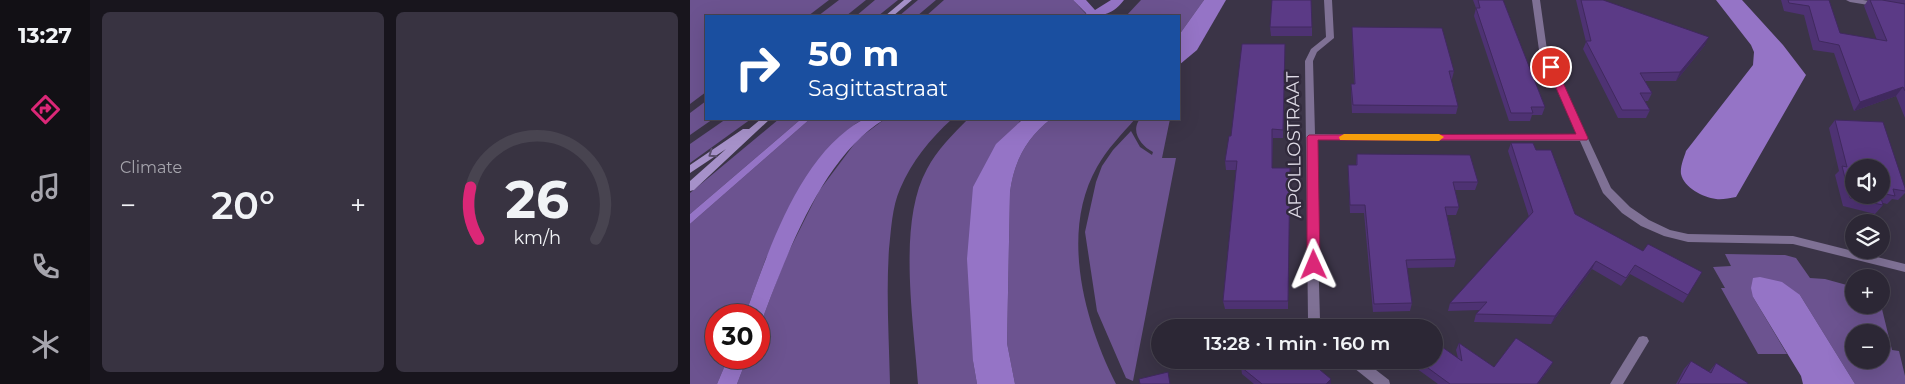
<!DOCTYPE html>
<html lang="en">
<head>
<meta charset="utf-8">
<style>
  :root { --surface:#2c2735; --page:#383341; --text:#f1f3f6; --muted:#a6a5ad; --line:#484450; --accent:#db2777 }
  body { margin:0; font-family:Montserrat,sans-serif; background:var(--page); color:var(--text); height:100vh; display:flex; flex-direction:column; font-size:19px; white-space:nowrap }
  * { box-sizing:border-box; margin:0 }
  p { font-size:16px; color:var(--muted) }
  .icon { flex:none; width:28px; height:28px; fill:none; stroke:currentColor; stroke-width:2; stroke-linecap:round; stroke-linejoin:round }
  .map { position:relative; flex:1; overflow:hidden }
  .side { display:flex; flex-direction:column; gap:12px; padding:12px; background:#18151d; width:600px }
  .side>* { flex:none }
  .banner { position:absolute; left:15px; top:15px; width:475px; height:105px; border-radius:0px; box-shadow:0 5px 20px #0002,0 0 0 1px var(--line); background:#1a4fa0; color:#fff; overflow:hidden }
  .controls { position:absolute; left:1155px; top:159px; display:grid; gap:10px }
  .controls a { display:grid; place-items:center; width:45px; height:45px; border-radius:50%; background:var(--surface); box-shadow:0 5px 20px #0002,0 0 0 1px var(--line); font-size:25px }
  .speed { position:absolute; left:15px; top:304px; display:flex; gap:10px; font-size:25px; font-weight:700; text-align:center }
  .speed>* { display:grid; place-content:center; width:65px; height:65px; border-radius:50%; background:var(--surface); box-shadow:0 5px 20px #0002,0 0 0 1px var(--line); line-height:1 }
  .speed .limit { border:8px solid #d22; background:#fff; color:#111 }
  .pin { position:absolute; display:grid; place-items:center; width:42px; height:42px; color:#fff; margin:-21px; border:2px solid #fff; border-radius:50%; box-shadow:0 1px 5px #0007 }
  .me { position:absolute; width:55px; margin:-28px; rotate:359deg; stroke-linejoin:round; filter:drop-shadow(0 0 4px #0008) }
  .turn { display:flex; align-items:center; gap:18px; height:105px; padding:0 20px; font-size:22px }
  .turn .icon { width:65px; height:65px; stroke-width:2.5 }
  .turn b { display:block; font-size:35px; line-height:42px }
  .big { font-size:38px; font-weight:600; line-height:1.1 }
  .side .tile { flex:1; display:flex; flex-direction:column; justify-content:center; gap:8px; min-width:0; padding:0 18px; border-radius:8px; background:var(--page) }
  .side .dial { align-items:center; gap:0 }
  .dial svg { height:130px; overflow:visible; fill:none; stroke:var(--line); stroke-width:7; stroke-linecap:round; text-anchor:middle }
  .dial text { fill:var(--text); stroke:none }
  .heat { display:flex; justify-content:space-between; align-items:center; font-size:28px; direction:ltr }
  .side .tiles { flex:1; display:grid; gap:12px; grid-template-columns:repeat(2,1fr) }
  .trip { position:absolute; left:461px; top:319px; width:292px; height:50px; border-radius:25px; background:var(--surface); box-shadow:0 5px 20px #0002,0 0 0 1px var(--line); font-weight:600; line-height:50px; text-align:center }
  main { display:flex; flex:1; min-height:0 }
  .dock { display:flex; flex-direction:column; width:90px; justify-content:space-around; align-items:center; background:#121015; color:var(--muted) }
  .dock .icon { width:35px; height:35px }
  .dock .on { color:var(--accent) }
  .dock b { font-size:22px; color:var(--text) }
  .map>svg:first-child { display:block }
</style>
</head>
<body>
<main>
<nav class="dock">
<b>13:27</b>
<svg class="icon on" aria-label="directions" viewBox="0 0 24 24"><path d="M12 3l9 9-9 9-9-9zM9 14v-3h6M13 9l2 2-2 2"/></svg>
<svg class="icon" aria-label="music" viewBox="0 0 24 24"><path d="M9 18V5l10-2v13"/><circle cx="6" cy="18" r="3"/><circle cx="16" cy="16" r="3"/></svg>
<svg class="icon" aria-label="phone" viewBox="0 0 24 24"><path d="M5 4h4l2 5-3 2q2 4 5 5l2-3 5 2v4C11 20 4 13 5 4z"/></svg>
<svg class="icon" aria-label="climate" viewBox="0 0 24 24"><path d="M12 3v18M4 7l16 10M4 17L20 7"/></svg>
</nav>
<section class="side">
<div class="tiles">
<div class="tile"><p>Climate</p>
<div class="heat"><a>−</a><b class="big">20°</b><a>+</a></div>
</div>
<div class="tile dial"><svg viewBox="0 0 100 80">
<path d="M14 69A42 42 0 1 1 86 69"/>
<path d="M14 69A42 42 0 0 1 9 37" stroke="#db2777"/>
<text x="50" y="56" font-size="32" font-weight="700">26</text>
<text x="50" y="72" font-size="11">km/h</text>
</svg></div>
</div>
</section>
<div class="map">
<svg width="1215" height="384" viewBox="0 0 1215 384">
  <rect width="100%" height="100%" fill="#3b3447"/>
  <g fill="#6c5390" fill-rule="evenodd">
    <polygon points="0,0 139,0 118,16 16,16 16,92 0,104"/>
    <polygon points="149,0 176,0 156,16 128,16"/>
    <polygon points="185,0 208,0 188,16 166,16"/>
    <polygon points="228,0 246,0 227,16 209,16"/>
    <polygon points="254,0 383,0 397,15 236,16"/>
    <polygon points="451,0 514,0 489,35 489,16 436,16"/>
    <polygon points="16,101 16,119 23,119 0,135 0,113"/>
    <polygon points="36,119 61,119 0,163 0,144"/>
    <polygon points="89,119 111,119 0,214 0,193"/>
    <polygon points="120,119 174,119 165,124 76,258 55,315 26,315 26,358 38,358 27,384 0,384 0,224"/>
    <path d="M195 119H262C240 139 222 161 210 189 202 207 201 230 199 249 196 294 199 339 200 384H47L57 358H69V328L95 259 129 191 168 139Z"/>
    <path d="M278 119H333L329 122 283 361 287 384H228C224 323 207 223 237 169 247 150 263 134 278 119Z"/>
    <path d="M361 119H445C432 134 417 149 407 167 370 232 394 321 426 384H325L317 343 320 192C324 162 336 138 361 119Z"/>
    <path d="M450 119H480L472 158H486L443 381 436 378 407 311 395 232 406 182 412 166 423 150 441 131 450 147 462 155 463 152C451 146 440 131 450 119Z"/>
    <path d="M1035 254 1095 255 1106 258 1120 278 1135 279 1164 287V305H1191L1202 350 1209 351 1215 376V384H1165L1110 295 1063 297 1097 354H1068L1031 288H1035L1023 267 1041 266ZM1164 332H1191V360H1164Z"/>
  </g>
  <g fill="#9574c6">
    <path d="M383 0H396L405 10 421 0H434C423 14 414 16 397 16L396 13Z"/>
    <polygon points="514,0 536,0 507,50 489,65 489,35"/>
    <path d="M1026 0H1052L1093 45 1116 75 1046 197C1039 198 1032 200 1026 199 1013 197 994 188 991 174 990 166 994 158 996 151L1063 65 1064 52 1061 45Z"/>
    <polygon points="111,119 120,119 0,224 0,214"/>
    <path d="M174 119H195C130 158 95 260 69 328V315H55C79 251 109 154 174 119Z"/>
    <path d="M333 119H361C336 138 324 162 320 192L317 343 325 384H287L283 361 277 259 283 187 306 144Z"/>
    <polygon points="1070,277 1092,282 1110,295 1165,384 1113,384 1111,376 1063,297 1061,288 1063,278"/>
    <polygon points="38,358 57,358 47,384 27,384"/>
  </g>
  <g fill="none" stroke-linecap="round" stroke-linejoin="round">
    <g fill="#7f7195" fill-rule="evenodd">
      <polygon points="634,0 642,0 644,38 627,52 623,61 625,134 887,135 849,50 842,0 850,0 857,50 921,188 940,207 959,220 980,230 998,234 1103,236 1215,264 1215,272 1103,244 998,242 974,236 951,226 932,213 913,193 890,141 625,140 630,320 633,328 621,328 618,320 615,61 621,49 636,37"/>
      <polygon points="1156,0 1173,0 1215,7 1215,11 1160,2"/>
      <polygon points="953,336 957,337 959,341 933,384 920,384 949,337"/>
      <polygon points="657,360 673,360 699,380 700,384 684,384 659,364"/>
    </g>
    <g fill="#a691c9" fill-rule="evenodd">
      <polygon points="214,0 222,0 203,16 195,16"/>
      <polygon points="71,119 80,119 4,190 0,191 0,181 36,149 0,173 0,165 53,129 59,129"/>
    </g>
  </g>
  <g fill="#4e3273" fill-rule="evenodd">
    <polygon points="783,0 813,0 855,107 852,115 842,115 840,121 819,121 784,16 786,8"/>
    <polygon points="886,0 913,0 1015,45 986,81 955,81 962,93 958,101 955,101 960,110 956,118 928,118 893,49 896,42"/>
    <polygon points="1091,0 1139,0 1150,33 1187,40 1174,6 1178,0 1215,0 1215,118 1206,96 1164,111 1144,53 1123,50 1114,15 1094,11"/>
    <polygon points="580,27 622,27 622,36 581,36"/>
    <polygon points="662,27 764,71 762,79 761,79 768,106 766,114 662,113 661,92 661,84 664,84 662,35"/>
    <polygon points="595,52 593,138 583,138 582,168 600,168 598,309 535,309 533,301 546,170 536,170 535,161"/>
    <path d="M1145 120 1215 188V193L1208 200 1202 199 1197 204 1193 203V205L1185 214 1153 206 1145 175 1149 171 1139 128ZM1191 168V195H1164Z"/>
    <polygon points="821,143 846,150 885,214 998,295 993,303 940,274 931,286 902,269 861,324 784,322 786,314 790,310 758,311 760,303 839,217 818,151"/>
    <polygon points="667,154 788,182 785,190 765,190 769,207 766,215 757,215 766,259 764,267 717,268 722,303 720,311 683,312 674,213 660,213 658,173 658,165 666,165"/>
    <polygon points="769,343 804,367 863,362 859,369 848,384 748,384 719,363 720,360 745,360 768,358 766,350"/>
    <polygon points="1001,361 1019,372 1026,363 1057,384 986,384 994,369"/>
    <polygon points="551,367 641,379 641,384 564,384 552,374"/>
  </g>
  <g fill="#40295e">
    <polygon points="1019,37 1015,45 986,81 990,72"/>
    <polygon points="1213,87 1206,96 1164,111 1170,102"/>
    <polygon points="906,261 902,269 861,324 865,316"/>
    <polygon points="863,362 859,369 848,384 847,384"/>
    <polygon points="641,379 641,384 636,384"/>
  </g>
  <g fill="#5b3a86" stroke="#40295e">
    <polygon points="582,0 621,0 622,27 580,27"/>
    <polygon points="788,0 813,0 855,107 841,107 843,113 821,113 786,8 790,8"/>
    <polygon points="891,0 913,0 1019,37 990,72 950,73 962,93 950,93 960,110 932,110 896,41 901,41"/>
    <polygon points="1098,0 1139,0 1150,33 1197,41 1180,0 1192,0 1215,4 1215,91 1213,87 1170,102 1149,45 1129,41 1119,6 1099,3"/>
    <polygon points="662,27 752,28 764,71 759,71 768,106 663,105 661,84 665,84"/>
    <polygon points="552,44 595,44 593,130 582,129 582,168 600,168 598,301 533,301 547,161 535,161 539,136 541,136"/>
    <polygon points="1145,120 1193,122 1215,188 1215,191 1203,189 1205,196 1191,193 1191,168 1164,168 1164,195 1190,195 1193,205 1160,198 1152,166 1157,167"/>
    <polygon points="821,143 843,143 846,150 861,150 885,214 953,251 958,244 1012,272 998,295 945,265 936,278 906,261 865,316 786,314 797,302 760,303 843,212"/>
    <polygon points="667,154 780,155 788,182 763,182 769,207 755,207 766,259 716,260 722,303 684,304 675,205 660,205 658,165 667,165"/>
    <polygon points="826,338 863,362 847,384 760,384 727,360 745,360 745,342 772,361 769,343 804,367"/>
    <polygon points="558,360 618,360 641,379 636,384 572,384 551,367"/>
    <polygon points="1001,361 1021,373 1026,363 1058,383 1057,384 988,384"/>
    <polygon points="478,372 480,384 450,384 449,379"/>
  </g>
  <defs><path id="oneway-chevron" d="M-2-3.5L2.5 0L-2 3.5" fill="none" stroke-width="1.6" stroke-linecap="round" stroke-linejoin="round" transform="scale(1.25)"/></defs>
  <use stroke="#5a4e6d" href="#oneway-chevron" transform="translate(22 154) rotate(145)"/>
  <polygon fill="#db2777" stroke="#8e194d" points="861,64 866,67 898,138 897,140 628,140 630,265 628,269 619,269 617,265 617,137 619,135 886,134 857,67"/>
  <polygon fill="#f59e0b" points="654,134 749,134 754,137 749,141 650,140 649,137"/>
  <g text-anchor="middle" stroke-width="5" stroke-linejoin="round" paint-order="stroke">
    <g font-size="18" fill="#dedae6" stroke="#312a3c">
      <text transform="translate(604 145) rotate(-91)" y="6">APOLLOSTRAAT</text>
    </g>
  </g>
</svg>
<div class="controls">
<a><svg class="icon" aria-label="sound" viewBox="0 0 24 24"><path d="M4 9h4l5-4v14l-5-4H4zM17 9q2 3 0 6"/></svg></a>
<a><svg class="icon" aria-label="layers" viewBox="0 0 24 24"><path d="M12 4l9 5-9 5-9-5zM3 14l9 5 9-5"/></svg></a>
<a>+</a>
<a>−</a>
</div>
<div class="speed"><div class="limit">30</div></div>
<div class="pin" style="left:861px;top:67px;background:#d93025"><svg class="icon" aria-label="arrive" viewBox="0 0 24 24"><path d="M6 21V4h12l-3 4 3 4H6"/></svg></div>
<svg class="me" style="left:624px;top:265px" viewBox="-20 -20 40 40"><path d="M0-17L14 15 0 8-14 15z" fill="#db2777" stroke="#fff" stroke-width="4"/></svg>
<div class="trip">13:28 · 1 min · 160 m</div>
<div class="banner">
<div class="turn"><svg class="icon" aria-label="right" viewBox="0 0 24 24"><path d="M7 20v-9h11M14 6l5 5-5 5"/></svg><div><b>50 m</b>Sagittastraat</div></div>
</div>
</div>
</main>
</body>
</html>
